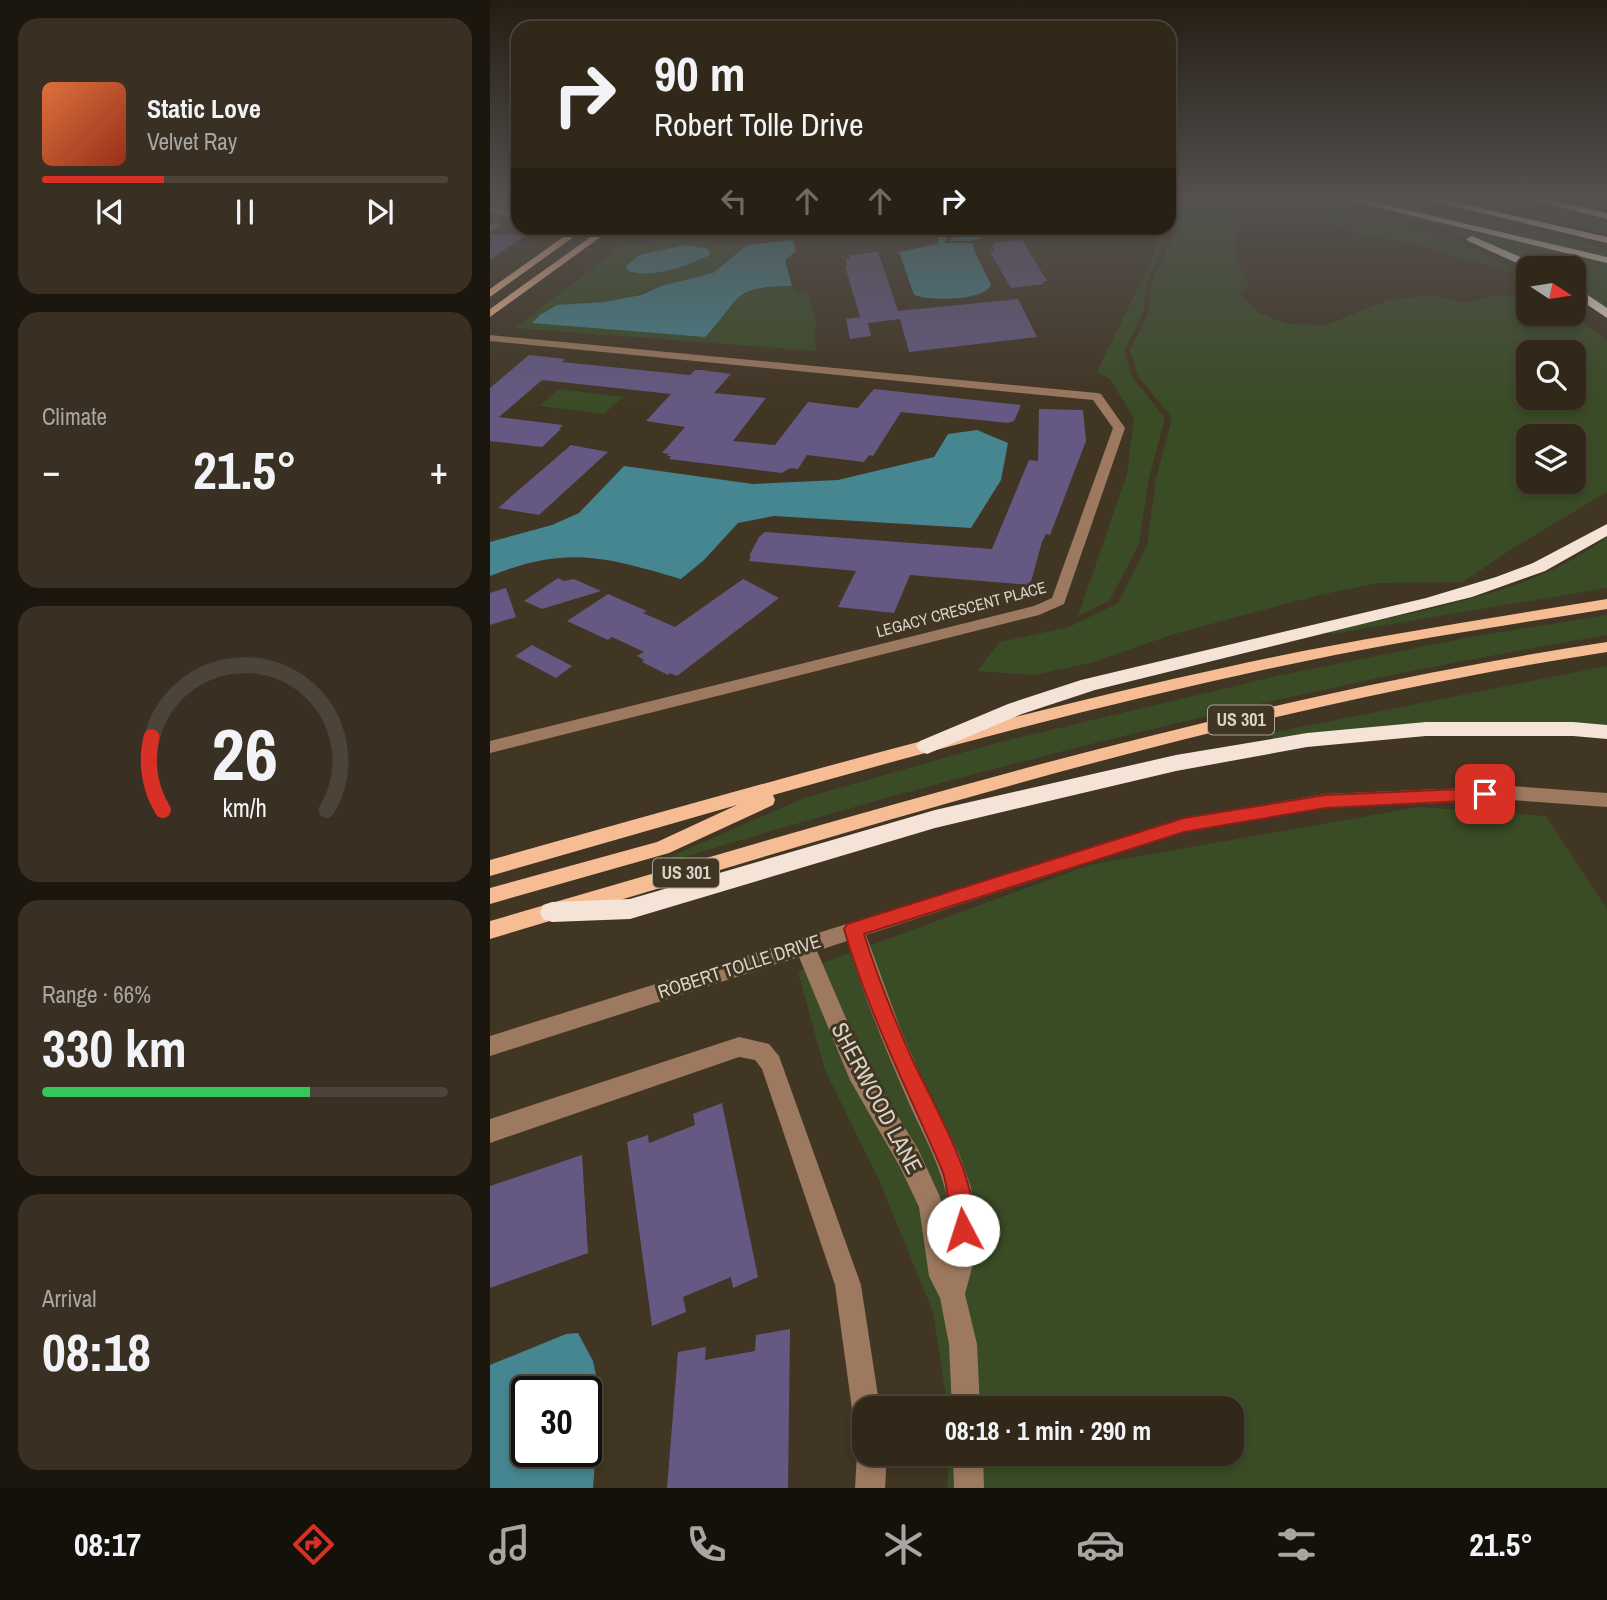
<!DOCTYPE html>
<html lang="en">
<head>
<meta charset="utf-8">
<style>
  :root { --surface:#31281a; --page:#393023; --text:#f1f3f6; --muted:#a8a6a2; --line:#4c4439; --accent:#d93025 }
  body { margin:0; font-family:"Archivo Narrow",sans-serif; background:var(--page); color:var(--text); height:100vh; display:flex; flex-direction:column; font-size:26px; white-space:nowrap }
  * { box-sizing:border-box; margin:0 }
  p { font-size:23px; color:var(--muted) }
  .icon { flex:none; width:38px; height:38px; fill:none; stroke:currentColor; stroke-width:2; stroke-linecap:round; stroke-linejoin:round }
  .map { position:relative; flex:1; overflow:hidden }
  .details { display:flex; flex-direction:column; gap:18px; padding:18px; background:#1b160e; width:490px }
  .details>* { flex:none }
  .guide { position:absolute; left:21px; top:21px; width:665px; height:214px; border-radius:21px; box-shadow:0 4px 10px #0003,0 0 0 2px var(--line); background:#31281a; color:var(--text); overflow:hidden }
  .needle { width:46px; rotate:102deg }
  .buttons { position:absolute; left:1026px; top:256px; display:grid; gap:14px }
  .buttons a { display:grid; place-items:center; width:70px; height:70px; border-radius:14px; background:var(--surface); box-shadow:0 4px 10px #0003,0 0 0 2px var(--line); font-size:35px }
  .speed { position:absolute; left:21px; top:1376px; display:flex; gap:14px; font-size:35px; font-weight:700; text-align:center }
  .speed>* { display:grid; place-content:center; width:91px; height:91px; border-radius:50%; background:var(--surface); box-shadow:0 4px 10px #0003,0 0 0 2px var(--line); line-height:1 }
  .speed .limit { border:4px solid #111; border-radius:10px; background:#fff; color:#111 }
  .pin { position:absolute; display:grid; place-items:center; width:60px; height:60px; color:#fff; margin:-30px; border-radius:14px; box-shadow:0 4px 10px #0006 }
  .me { position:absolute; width:77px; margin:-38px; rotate:355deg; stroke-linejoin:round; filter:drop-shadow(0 0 5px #0008) }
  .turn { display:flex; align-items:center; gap:24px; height:147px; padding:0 28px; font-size:32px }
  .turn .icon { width:91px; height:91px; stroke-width:2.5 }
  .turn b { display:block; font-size:49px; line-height:60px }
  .lanes { display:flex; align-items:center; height:66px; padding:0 28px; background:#0003; justify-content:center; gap:35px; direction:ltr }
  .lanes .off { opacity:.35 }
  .big { font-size:52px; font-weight:800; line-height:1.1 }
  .details .widget { flex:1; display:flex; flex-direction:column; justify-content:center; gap:10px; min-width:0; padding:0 24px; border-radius:21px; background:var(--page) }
  .details .dial { align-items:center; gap:0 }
  .dial svg { height:182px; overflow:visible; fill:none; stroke:var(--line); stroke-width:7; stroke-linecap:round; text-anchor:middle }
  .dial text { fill:var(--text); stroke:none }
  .song { display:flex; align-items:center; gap:21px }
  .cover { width:84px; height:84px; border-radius:10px; background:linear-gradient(135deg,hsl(20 70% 55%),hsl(10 70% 35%)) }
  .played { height:7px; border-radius:4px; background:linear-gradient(90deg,var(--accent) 30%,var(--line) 30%) }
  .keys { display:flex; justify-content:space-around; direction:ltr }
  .heat { display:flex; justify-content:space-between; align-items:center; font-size:38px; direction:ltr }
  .charge { height:10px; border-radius:5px; background:linear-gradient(90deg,#34c759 66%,var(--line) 0) }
  .trip { position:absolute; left:362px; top:1396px; width:392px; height:70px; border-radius:21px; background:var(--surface); box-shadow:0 4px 10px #0003,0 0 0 2px var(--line); font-weight:800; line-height:70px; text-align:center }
  .tab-bar { display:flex; height:112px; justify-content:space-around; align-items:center; background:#14100a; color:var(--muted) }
  .tab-bar .icon { width:49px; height:49px }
  .tab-bar .active { color:var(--accent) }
  .tab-bar b { font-size:32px; color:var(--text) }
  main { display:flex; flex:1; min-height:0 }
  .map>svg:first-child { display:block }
</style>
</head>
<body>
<main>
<section class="details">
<div class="widget">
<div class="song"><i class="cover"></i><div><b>Static Love</b><p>Velvet Ray</p></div></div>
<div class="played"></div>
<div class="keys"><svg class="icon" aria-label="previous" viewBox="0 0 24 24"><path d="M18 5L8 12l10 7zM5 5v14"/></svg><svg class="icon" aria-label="pause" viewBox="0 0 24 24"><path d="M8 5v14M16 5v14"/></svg><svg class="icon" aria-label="next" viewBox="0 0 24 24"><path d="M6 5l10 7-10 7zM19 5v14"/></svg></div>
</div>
<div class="widget"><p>Climate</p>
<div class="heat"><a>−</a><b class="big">21.5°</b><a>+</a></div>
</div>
<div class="widget dial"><svg viewBox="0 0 100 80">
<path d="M14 69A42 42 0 1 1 86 69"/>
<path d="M14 69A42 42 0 0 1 9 37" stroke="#d93025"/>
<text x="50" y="56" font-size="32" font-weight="700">26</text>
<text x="50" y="72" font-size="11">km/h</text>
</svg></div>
<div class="widget"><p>Range · 66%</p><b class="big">330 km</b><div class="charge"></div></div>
<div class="widget"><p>Arrival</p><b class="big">08:18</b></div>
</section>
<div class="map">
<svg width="1117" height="1488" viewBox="0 0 1117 1488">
  <rect width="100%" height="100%" fill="#413523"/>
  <g fill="#3a4c26" fill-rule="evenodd">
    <path d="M698 198H822L951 235 993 253 1038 277 917 242 877 236 806 212 773 208 742 215 751 222 743 252 759 284 750 294 767 312 797 324 836 325 898 300 939 295 976 303 1010 295 1038 301V313C1078 313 1086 314 1117 341V492L1020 550 973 582 888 583 825 596 684 634 600 663 543 675 487 671 510 642 579 627 628 603 657 545 666 478 682 418 648 376 640 350 659 312 662 281 683 236 679 228V205ZM1038 352H1083V397H1038ZM1038 436H1083V481H1038Z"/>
    <polygon points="866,198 905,198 1117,248 1117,257"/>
    <polygon points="963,198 1014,198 1117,221 1117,233"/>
    <polygon points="914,213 1117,262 1117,309 1083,285 1083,268 1053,268 987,239 911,215"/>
    <polygon points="670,228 674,228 678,236 657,280 653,312 634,351 642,377 675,418 659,478 649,544 620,600 588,616 637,474 644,418 620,379 607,372 664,255"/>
    <path d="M174 239 257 245 223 273 171 286 136 298 114 302H83L235 310C254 288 274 286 302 286L306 292 318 293 327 325 324 331 327 351 25 328 137 242 150 244Z"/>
    <polygon points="69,389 133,397 114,414 50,406"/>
    <path d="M1117 537V588L842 634 837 632C930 610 1039 596 1117 537Z"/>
    <path d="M1117 615V635C798 689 485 768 175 863L173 860 314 798 510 742 787 676 981 637Z"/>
    <polygon points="1117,666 1117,726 921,725 783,739 781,733"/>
    <polygon points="929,807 1056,816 1117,909 1117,1488 457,1488 460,1454 742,1454 742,1409 458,1409 443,1312 389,1180 335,1070 308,972 599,865"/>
  </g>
  <g fill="#458690" fill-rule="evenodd">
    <polygon points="475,228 514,228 516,231 480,241 460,241"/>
    <path d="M448 235H457L455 243H483V248L501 285C494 301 440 301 424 295L409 252 448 244Z"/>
    <path d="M303 240 306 251 295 260 302 286C240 286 252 298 215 337L42 323 50 315 67 305 114 302 151 295 171 286 223 273 257 245Z"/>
    <path d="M196 245 218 249 220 255C194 266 166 279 138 271L136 266 149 255Z"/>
    <path d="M487 430 518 443 511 480 481 528 284 516 248 523 214 560 191 579C115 557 78 545 0 576V542L62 525 89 513 134 466 263 484 348 480 444 457 458 434Z"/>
    <path d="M88 1333 103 1361 110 1394 103 1488H0V1365L76 1334ZM96 1391V1451H37V1391Z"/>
  </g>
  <g fill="#655983">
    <polygon points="11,234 35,236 0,260 0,235"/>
    <polygon points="532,240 557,281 552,282 554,284 521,288 500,252 505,251 501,245 505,245 504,242"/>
    <polygon points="388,252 408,311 528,299 547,337 419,352 410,319 378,323 381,336 360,339 356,319 370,317 355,266 357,265 356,259 360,258 359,255"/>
    <polygon points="39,355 75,359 72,362 200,375 205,370 212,370 241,374 224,393 276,398 243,441 285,445 318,402 368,408 384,389 531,405 524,421 518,423 411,412 383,456 379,455 374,462 317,455 308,469 300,468 292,473 179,459 181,456 177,456 179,454 172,453 195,427 156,421 181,394 52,380 9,417 73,425 69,429 71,429 52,447 0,441 0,388"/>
    <polygon points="549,409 593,410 596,441 560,535 556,534 552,542 540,585 420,575 404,613 348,607 366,571 259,561 261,556 259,556 269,537 275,532 502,549 539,460 548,461"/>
    <polygon points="81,445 118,452 49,515 8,508"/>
    <polygon points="68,578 74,581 84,579 111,591 52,609 34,601"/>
    <polygon points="253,579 289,598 187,676 180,673 178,675 152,662 154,660 147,656 154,652 122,637 118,640 77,621 118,594 157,611 153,613 185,627"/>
    <polygon points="16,588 26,617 0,625 0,593"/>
    <polygon points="42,645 82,666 66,678 25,656"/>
    <polygon points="232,1103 268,1277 243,1288 241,1277 193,1297 196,1312 162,1326 137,1142 158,1135 159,1143 205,1125 203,1114"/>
    <polygon points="92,1155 98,1253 0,1288 0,1186"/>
    <polygon points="300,1329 298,1488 177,1488 188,1352 216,1347 215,1360 265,1351 266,1335"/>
  </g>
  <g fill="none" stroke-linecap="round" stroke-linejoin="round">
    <g fill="#9c795f" fill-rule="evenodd">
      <polygon points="0,207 28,212 28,218 0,213"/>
      <polygon points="6,222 11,225 0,232 0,225"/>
      <polygon points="0,335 607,393 611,394 635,428 574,604 549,615 0,753 0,741 544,606 562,598 623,428 603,400 0,341"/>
      <path d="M1021 786 1117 793V807L1021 800 835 808 694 832 376 935 412 1033 440 1097 469 1154 481 1187 486 1233 483 1264 475 1294 487 1344 490 1409H462L459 1344 450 1298 439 1276 429 1207 410 1167 360 1080 309 957 0 1056V1036L694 818 835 794ZM357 941C373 994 394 1046 416 1096 438 1148 464 1183 460 1243L450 1197 428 1149 376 1065 327 951Z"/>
      <polygon points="249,1037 279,1044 289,1056 371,1285 390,1409 374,1409 374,1423 366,1419 362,1409 345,1285 272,1069 265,1060 249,1057 0,1143 0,1119"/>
      <polygon points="374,1443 374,1454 397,1454 395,1488 365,1488 367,1454"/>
      <polygon points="463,1454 493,1454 494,1488 464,1488"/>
    </g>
    <g fill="#f6bc93" fill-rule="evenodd">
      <polygon points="86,228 96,228 0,297 0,289"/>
      <polygon points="113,228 123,228 0,317 0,309"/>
      <path d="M1117 599V609C1026 624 935 637 845 655 655 693 468 743 283 795L285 800 283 805 179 853 0 904V888L167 842 247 805 0 876V860C245 792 488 721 737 667 862 639 990 620 1117 599Z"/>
      <path d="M1117 642V652C736 711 368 829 0 939V921C369 814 737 700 1117 642Z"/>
    </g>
    <g fill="#f5e3d7" fill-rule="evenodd">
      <polygon points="849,198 867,198 1117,257 1117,263"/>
      <polygon points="929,198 947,198 1117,237 1117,243"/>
      <polygon points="1032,198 1050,198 1117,213 1117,219"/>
      <polygon points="982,236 1051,266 1053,268 1038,268 978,241 976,239"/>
      <polygon points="1083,285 1117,308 1117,318 1083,295"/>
      <polygon points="1117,524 1117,536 1055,571 982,597 605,690 532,714 437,754 430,751 426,746 430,741 518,704 591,680 936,598 1006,577 1043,563"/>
      <polygon points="936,722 1083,722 1117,725 1117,739 1083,736 936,736 817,747 686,771 445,828 140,919 62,922 53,919 50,912 53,905 62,902 140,899 445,810 686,755 817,733"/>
    </g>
  </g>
  <linearGradient id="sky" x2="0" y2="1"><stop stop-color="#241d13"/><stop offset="0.49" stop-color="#545150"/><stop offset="1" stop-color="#545150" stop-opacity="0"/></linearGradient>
  <rect width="1117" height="406" fill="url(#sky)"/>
  <path fill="#d93025" stroke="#8d1f18" stroke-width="2" d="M995 788 1003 794 995 800 835 808 694 832 374 934C387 976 404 1018 422 1059 441 1100 498 1196 481 1238L473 1242 465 1238C456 1217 461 1192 452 1170 418 1090 378 1013 354 929L357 924 694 818 835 795Z"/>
  <g text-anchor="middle" stroke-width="6" stroke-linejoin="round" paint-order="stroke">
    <g font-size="16" fill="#dad3c8" stroke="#413523">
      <text transform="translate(471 609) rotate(-15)" y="6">LEGACY CRESCENT PLACE</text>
    </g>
    <g fill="#413523" stroke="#aca496" stroke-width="2">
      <rect x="718" y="705.5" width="66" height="29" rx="5"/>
      <rect x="163" y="858.5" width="66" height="29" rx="5"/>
    </g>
    <g font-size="18" font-weight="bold" fill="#dad3c8">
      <text x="751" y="726">US 301</text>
      <text x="196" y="879">US 301</text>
    </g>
    <g font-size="19" fill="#dad3c8" stroke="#413523">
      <text transform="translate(249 966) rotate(-18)" y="7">ROBERT TOLLE DRIVE</text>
    </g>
    <g font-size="23" fill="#dad3c8" stroke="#413523">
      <text transform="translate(387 1098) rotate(62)" y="8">SHERWOOD LANE</text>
    </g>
  </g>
</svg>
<div class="buttons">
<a><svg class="needle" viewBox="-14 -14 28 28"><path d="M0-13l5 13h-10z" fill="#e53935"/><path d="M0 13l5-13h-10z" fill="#a8a6a2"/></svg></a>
<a><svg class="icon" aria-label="search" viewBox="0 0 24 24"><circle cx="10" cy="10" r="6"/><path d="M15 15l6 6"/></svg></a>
<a><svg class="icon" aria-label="layers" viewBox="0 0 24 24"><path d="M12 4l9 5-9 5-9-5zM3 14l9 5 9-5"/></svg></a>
</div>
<div class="speed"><div class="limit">30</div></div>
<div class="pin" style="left:995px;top:794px;background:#d93025"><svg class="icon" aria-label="arrive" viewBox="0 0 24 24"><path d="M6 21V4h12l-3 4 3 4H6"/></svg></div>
<svg class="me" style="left:473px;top:1230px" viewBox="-20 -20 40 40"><circle r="19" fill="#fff"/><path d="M0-13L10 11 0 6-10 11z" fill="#d93025"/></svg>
<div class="trip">08:18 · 1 min · 290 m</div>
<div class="guide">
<div class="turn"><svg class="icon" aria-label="right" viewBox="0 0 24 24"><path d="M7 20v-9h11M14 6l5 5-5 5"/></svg><div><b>90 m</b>Robert Tolle Drive</div></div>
<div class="lanes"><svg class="icon off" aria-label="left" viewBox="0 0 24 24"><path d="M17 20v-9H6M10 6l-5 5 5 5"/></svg><svg class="icon off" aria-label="ahead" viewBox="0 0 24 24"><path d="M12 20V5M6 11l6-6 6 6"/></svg><svg class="icon off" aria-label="ahead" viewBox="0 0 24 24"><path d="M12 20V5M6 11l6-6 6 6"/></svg><svg class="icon" aria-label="right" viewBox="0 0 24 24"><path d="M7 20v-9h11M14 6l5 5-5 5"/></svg></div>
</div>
</div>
</main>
<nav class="tab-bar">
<b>08:17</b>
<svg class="icon active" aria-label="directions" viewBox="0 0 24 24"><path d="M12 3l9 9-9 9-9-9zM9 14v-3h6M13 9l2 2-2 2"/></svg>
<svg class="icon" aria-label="music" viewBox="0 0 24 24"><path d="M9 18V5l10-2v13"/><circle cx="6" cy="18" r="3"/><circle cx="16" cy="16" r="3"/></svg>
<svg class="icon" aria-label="phone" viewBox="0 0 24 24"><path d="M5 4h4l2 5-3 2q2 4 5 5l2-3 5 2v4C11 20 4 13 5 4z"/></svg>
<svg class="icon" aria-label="climate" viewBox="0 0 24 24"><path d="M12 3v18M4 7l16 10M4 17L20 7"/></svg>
<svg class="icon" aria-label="car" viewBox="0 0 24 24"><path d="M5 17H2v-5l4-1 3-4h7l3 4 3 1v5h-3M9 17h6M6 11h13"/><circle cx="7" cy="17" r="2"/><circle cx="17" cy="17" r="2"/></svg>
<svg class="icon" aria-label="filters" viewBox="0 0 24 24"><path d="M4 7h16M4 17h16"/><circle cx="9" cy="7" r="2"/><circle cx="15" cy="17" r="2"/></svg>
<b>21.5°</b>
</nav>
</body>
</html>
